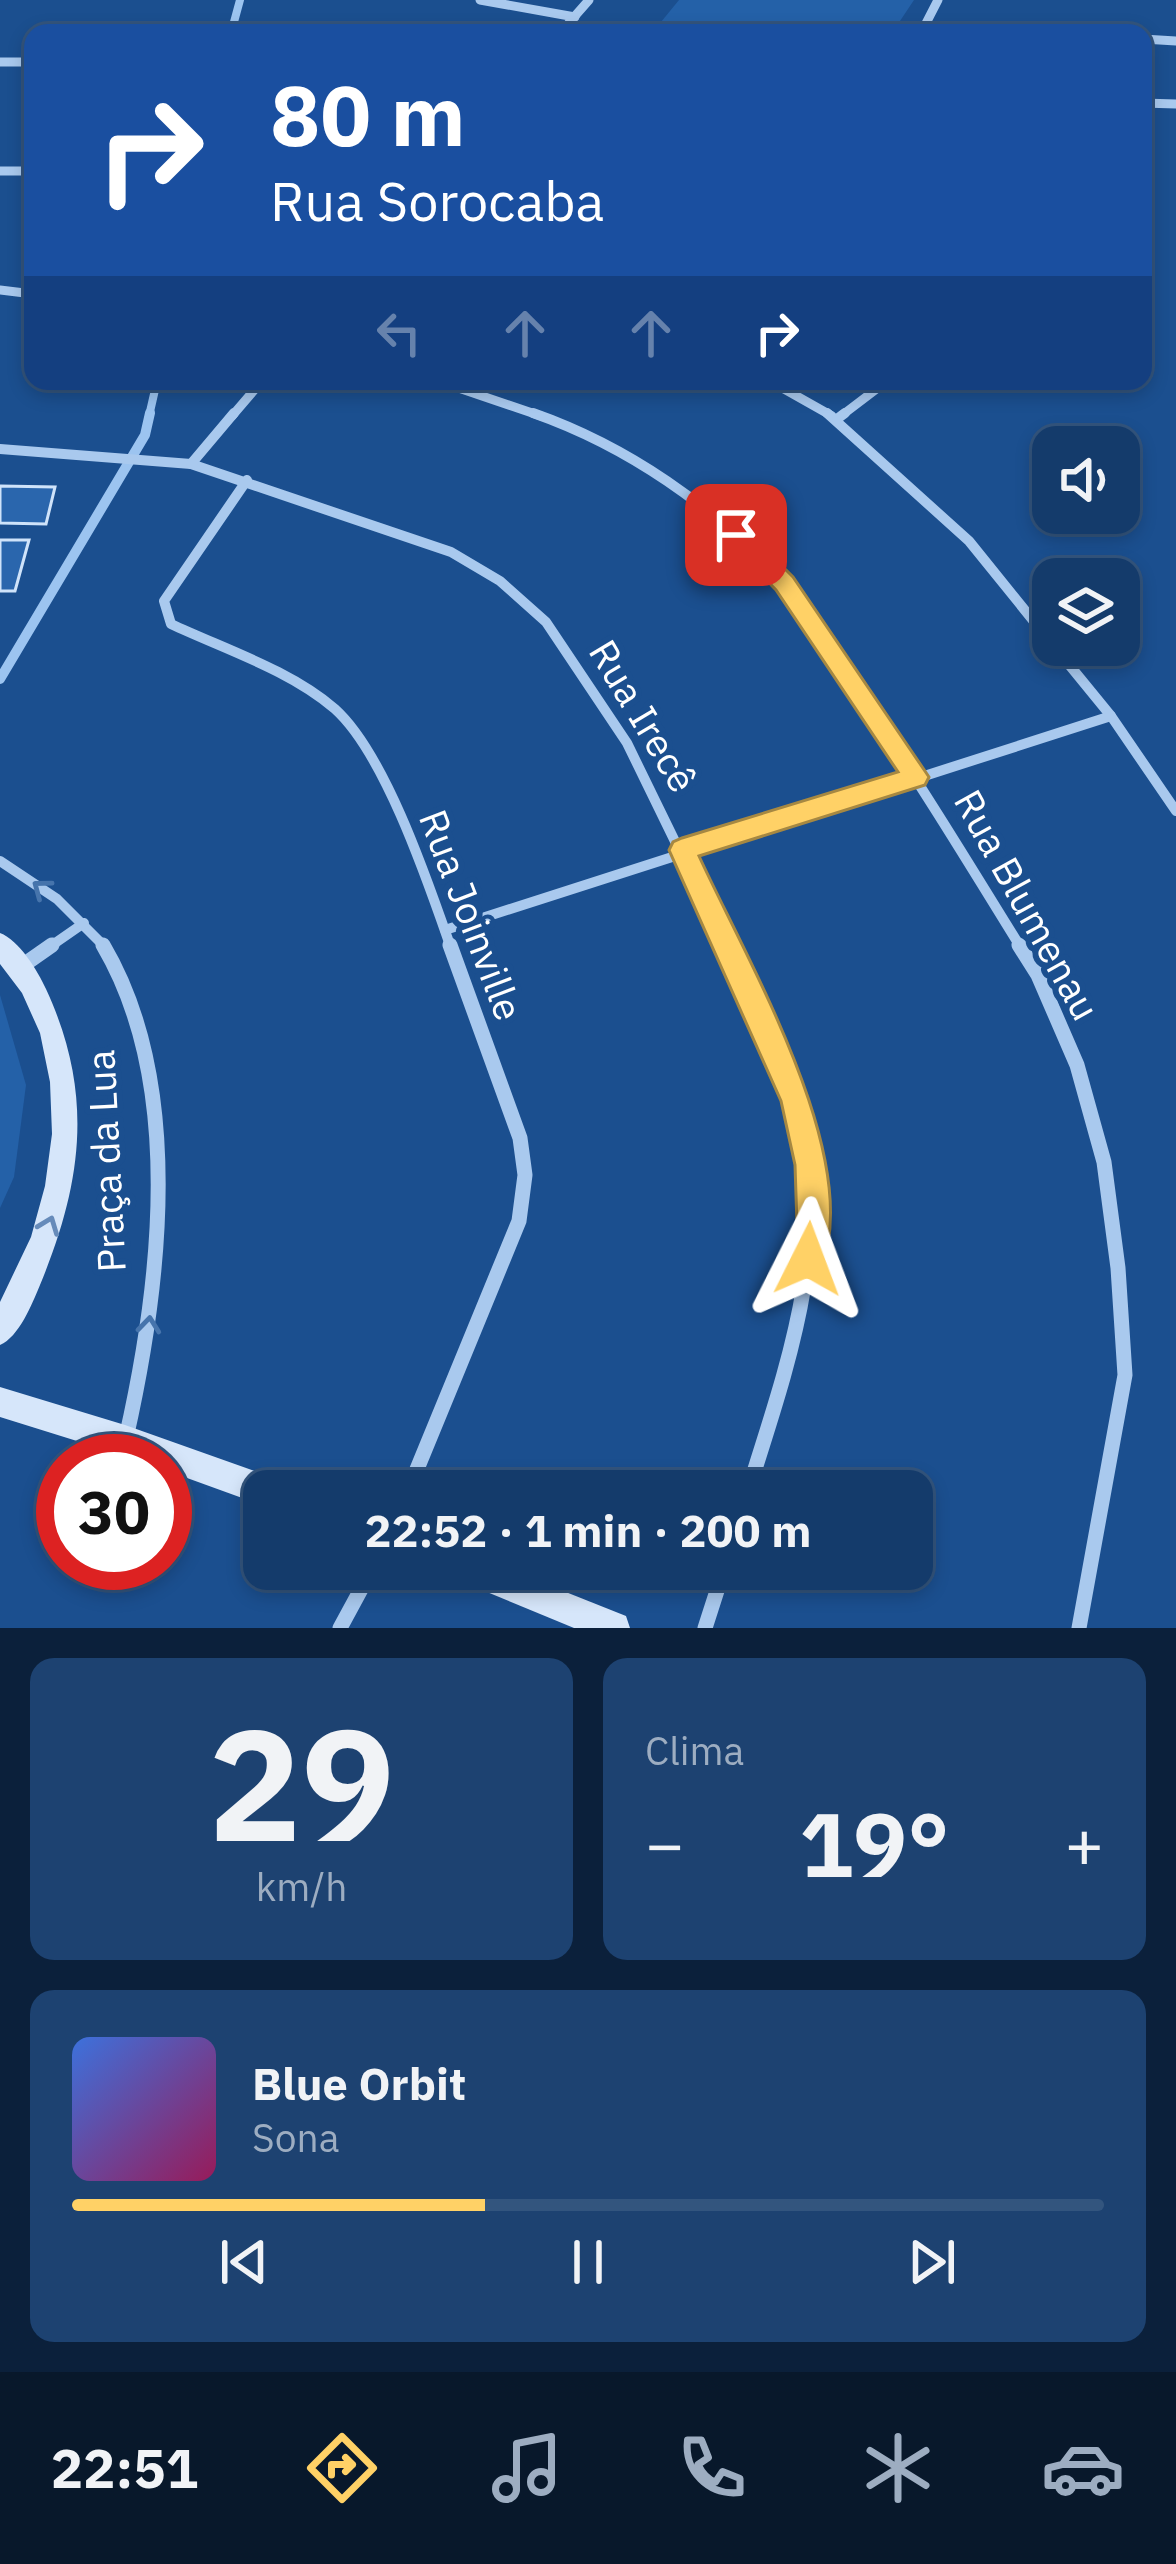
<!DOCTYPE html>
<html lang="pt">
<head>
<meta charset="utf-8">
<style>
  :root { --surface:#143b6b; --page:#1d4271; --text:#f1f3f6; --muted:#9dadc1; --line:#33557e; --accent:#ffd166 }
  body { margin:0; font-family:"IBM Plex Sans",sans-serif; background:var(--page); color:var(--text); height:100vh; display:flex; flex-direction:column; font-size:45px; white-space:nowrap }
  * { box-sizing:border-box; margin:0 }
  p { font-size:39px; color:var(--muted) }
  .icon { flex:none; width:66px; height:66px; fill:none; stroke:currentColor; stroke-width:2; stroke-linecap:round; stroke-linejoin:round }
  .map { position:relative; height:1628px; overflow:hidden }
  .drawer { display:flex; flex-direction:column; gap:30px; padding:30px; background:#0b203b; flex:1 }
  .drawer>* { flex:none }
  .top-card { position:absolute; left:24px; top:24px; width:1128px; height:366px; border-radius:24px; box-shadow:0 6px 18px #0003,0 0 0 3px var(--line); background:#1a4fa0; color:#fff; overflow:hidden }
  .controls { position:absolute; left:1032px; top:426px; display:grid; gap:24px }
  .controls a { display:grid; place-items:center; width:108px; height:108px; border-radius:24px; background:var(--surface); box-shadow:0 6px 18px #0003,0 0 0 3px var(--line); font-size:60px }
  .speed { position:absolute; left:36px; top:1434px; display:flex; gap:24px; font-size:60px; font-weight:700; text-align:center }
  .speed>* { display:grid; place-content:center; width:156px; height:156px; border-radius:50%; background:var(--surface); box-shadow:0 6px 18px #0003,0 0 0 3px var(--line); line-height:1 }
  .speed .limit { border:18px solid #d22; background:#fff; color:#111 }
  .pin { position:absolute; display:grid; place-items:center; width:102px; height:102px; color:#fff; margin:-51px; border-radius:24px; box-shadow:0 6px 18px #0006 }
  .me { position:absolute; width:132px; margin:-66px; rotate:3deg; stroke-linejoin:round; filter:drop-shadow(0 0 9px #0008) }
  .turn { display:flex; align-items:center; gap:42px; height:252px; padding:0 48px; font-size:54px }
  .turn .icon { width:156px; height:156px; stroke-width:2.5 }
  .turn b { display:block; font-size:84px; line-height:102px }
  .lanes { display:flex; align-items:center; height:114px; padding:0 48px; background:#0003; justify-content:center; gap:60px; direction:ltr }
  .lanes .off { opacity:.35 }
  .big { font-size:90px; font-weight:700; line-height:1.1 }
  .drawer .widget { flex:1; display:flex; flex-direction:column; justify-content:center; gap:18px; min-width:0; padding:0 42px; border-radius:24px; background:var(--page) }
  .drawer .dial { align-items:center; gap:0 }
  .dial b { font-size:156px; line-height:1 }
  .song { display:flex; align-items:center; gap:36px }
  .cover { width:144px; height:144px; border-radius:18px; background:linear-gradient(135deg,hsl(220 70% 55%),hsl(330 70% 35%)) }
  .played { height:12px; border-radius:6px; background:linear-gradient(90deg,var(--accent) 40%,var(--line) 40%) }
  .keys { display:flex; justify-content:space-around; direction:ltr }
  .heat { display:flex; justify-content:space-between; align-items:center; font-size:66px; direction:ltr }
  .drawer .tiles { flex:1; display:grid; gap:30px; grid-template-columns:1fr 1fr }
  .widget:last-child { grid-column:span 2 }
  .trip { position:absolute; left:243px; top:1470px; width:690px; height:120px; border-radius:24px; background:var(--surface); box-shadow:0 6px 18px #0003,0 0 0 3px var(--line); font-weight:700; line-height:120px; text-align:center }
  .tabs { display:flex; height:192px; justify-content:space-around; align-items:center; background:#08182b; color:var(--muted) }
  .tabs .icon { width:84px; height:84px }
  .tabs .current { color:var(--accent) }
  .tabs b { font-size:54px; color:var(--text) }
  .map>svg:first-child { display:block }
</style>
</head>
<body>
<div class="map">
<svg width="1176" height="1628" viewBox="0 0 1176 1628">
  <rect width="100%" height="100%" fill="#1b4f8f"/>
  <g fill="#2461a8">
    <polygon points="679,0 914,0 892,33 652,33"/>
    <polygon points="0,995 26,1085 14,1177 0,1208"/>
  </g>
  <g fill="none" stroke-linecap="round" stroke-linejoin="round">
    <g stroke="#9cc4f0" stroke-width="8">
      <polyline points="231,33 240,0"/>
      <polyline points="149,416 157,381"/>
    </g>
    <polyline stroke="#9cc4f0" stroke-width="10" points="0,679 145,435 150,413"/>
  </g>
  <g fill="#2a66ad" stroke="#cfe3fa" stroke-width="3">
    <polygon points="0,486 55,487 46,524 0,523"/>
    <polygon points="0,540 29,540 15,591 0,591"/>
  </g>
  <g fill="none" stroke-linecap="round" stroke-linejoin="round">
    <g stroke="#a9c9ee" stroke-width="9">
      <polyline points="480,0 575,17"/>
      <polyline points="1061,27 1101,33"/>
      <polyline points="560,33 589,0"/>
      <polyline points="921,33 938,0"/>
      <polyline points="1143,39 1176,41"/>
      <polyline points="0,62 33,62"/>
      <polyline points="1143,103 1176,104"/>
      <polyline points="0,171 33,171"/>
      <polyline points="0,290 33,294"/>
      <polyline points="438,381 541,416"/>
      <polyline points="770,381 832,416"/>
      <polyline points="232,416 262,381"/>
      <polyline points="841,416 887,381"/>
    </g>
    <g stroke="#a9c9ee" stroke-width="10">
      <path d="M533 413C627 446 714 506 781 580 807 609 827 646 849 678 909 766 965 857 1021 948"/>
      <polyline points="827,413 969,541 1053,645"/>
      <polyline points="837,419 845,413"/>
      <polyline points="0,449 191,464 451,552 500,581 546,622 627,743 727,948"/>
      <polyline points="191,464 234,413"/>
      <path d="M247 480 164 601 171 624C224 649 290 670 335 709 385 754 428 882 451 948"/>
      <polyline points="1053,645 1111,716 1176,811"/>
      <polyline points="0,861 57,899 106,948"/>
      <polyline points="445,930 1111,716"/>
      <polyline points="48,948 84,923"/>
    </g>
    <g stroke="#a9c9ee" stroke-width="15">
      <path d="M103 945C185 1084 160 1288 126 1438"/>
      <path d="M726 945C749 997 782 1051 797 1105 834 1239 788 1364 748 1491"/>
      <polyline points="1019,945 1038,975 1077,1065 1104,1162 1118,1268 1125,1375 1079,1628"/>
      <polyline points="22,966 52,945"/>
      <polyline points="408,1491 519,1221 525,1175 520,1138 450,945"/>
      <polyline points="340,1628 372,1569"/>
      <polyline points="705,1628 724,1569"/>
    </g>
    <g fill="#d6e6fa" fill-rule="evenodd">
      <path d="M0 933C19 940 38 971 46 989 94 1093 83 1181 40 1285 32 1304 19 1337 0 1345V1302L31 1237 45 1186 52 1134 50 1082 40 1033 22 993 0 964Z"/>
      <polygon points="0,1387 125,1425 266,1475 277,1480 282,1491 264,1491 264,1506 165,1470 165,1461 141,1461 0,1417"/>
      <polygon points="453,1569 508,1569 626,1616 630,1628 574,1628 458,1580"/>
    </g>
  </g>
  <defs><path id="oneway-chevron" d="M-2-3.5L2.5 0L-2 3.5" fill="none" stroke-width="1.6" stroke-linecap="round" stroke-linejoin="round" transform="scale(3)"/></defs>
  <g stroke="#4674ac">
    <use href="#oneway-chevron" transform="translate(41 888) rotate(-143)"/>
    <use href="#oneway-chevron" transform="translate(149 1325) rotate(-84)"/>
  </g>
  <use stroke="#668bba" href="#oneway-chevron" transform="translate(49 1225) rotate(-69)"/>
  <path fill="#ffd166" stroke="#a68842" stroke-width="3" d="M736 527 745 529 793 577 929 777 925 785 699 856C745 957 867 1162 820 1270L808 1275 797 1270 792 1259 797 1225 795 1165 781 1101 669 850 673 842 682 838 898 772 776 590 728 541 724 535Z"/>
  <g text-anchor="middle" stroke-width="12" stroke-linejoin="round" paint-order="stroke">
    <g font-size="39" fill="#fff" stroke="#1b4f8f">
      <text transform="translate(643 716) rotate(59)" y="14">Rua Irecê</text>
      <text transform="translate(1027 905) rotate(61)" y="14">Rua Blumenau</text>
      <text transform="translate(471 915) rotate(69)" y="14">Rua Joinville</text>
      <text transform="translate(106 1161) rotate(-93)" y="14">Praça da Lua</text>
    </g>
  </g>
</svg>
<div class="controls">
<a><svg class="icon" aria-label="sound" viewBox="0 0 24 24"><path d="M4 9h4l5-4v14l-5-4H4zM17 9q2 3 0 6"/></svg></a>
<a><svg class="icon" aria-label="layers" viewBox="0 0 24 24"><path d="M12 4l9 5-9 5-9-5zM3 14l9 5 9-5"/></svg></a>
</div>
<div class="speed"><div class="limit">30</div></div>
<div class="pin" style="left:736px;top:535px;background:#d93025"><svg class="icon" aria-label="arrive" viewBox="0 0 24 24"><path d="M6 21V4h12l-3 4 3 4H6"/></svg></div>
<svg class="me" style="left:808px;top:1259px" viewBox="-20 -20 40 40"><path d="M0-17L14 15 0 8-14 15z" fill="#ffd166" stroke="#fff" stroke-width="4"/></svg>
<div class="trip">22:52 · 1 min · 200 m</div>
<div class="top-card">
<div class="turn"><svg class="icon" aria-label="right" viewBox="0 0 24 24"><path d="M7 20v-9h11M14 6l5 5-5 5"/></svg><div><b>80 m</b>Rua Sorocaba</div></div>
<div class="lanes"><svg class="icon off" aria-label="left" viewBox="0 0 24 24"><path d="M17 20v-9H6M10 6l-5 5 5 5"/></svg><svg class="icon off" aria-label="ahead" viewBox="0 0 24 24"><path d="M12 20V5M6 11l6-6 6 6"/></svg><svg class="icon off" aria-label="ahead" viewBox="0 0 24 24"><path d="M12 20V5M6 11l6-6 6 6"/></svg><svg class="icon" aria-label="right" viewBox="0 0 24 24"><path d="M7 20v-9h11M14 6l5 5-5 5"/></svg></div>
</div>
</div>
<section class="drawer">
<div class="tiles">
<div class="widget dial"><b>29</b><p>km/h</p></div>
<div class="widget"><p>Clima</p>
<div class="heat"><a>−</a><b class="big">19°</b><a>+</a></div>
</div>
<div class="widget">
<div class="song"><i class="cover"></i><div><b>Blue Orbit</b><p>Sona</p></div></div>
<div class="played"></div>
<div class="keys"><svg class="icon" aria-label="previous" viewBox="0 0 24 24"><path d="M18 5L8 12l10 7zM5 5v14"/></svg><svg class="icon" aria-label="pause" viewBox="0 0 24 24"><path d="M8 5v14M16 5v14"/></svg><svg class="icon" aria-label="next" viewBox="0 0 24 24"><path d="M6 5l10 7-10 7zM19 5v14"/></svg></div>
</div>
</div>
</section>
<nav class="tabs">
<b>22:51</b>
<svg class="icon current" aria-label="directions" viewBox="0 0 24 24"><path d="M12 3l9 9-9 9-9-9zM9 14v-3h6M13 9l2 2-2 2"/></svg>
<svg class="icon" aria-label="music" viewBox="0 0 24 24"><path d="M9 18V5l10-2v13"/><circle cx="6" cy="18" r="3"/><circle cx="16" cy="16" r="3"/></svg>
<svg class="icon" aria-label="phone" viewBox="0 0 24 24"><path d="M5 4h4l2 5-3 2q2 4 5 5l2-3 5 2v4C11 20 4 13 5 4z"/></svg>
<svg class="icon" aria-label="climate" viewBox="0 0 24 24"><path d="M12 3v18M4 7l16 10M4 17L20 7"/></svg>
<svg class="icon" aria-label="car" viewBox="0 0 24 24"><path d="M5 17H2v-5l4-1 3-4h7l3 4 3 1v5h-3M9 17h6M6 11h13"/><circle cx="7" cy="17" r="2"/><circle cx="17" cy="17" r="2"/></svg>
</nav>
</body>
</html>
